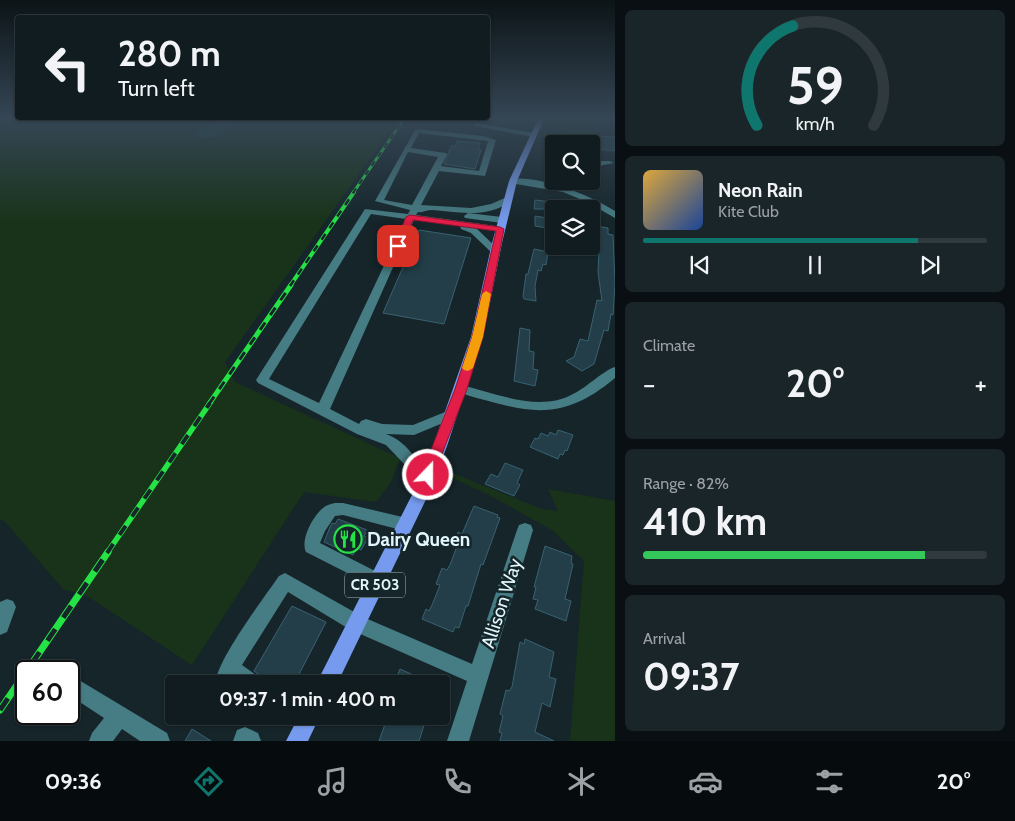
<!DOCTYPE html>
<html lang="en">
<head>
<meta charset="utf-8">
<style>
  :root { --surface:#101c20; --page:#192529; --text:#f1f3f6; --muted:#9ca1a5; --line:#303a3e; --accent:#0f766e }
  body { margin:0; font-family:Cabin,sans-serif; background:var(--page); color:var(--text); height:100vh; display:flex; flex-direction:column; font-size:19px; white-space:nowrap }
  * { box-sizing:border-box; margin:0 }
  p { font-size:16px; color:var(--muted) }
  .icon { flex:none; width:28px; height:28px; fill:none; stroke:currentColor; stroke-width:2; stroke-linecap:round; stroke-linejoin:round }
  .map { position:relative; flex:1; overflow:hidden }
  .side { display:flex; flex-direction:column; gap:10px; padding:10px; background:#090f12; width:400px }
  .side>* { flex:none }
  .banner { position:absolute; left:15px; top:15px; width:475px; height:105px; border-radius:5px; box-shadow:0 1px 4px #0004,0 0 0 1px var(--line); background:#101c20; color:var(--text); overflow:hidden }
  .tools { position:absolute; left:545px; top:135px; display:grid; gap:10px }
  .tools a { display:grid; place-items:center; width:55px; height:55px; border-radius:5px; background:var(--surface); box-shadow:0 1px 4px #0004,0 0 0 1px var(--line); font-size:25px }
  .speed { position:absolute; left:15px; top:660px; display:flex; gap:10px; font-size:25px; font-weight:700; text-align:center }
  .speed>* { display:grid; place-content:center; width:65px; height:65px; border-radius:50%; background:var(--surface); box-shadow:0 1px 4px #0004,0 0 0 1px var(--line); line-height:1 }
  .speed .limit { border:2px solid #111; border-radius:8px; background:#fff; color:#111 }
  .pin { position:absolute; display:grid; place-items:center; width:42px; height:42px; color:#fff; margin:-21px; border-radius:10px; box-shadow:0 2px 8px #0006 }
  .me { position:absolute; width:55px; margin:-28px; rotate:22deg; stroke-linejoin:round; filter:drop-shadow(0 0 4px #0008) }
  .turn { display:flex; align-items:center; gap:18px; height:105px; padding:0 20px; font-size:22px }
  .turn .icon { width:65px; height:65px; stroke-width:2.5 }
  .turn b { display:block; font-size:35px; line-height:42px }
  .big { font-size:38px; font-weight:700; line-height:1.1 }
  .side .tile { flex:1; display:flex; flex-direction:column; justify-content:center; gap:8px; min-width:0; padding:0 18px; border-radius:8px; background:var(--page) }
  .side .dial { align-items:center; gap:0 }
  .dial svg { height:130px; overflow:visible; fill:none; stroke:var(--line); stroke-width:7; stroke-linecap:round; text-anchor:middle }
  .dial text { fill:var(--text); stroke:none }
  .song { display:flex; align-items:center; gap:15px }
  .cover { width:60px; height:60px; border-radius:8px; background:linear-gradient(135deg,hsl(40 70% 55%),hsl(220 70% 35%)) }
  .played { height:5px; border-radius:2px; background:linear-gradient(90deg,var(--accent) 80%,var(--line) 80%) }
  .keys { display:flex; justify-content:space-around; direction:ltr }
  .heat { display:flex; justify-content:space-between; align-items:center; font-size:28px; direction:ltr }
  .charge { height:8px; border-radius:4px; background:linear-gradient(90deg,#34c759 82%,var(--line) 0) }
  .trip { position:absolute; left:165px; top:675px; width:285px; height:50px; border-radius:5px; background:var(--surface); box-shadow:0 1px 4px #0004,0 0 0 1px var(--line); font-weight:700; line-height:50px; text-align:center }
  .dock { display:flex; height:80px; justify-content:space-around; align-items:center; background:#060b0d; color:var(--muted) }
  .dock .icon { width:35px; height:35px }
  .dock .active { color:var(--accent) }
  .dock b { font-size:22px; color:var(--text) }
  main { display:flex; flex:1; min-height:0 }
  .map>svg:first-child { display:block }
</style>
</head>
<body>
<main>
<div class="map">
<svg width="615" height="741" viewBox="0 0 615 741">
  <rect width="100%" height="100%" fill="#15252a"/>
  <g fill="#183319">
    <polygon points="0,119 398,119 225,362 235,382 400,458 391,482 376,502 304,492 192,665 87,596 63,589 5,522 0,519"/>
    <polygon points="546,119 607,119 607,122 595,127 549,130 544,128"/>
    <polygon points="591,130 593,131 590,136 591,141 578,140 570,136 561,137 557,134 540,137 544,133"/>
    <polygon points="432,465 542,509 558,511 548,489 615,501 615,741 570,741 584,561 552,530 489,495 431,468"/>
  </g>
  <polygon fill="#134536" points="222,120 226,119 255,120 228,129 223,134 217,137 203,138 195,136 204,127"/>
  <g fill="#233e48" stroke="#386271">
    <polygon points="599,136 615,137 615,151 598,149"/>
    <polygon points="457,141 480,143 478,149 481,150 475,169 444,164 451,146 455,147"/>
    <polygon points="535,200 561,203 561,209 534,209"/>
    <polygon points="535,216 547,218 547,228 535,226"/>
    <polygon points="596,226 608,228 608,234 613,235 615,283 613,315 611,314 608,331 604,330 594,364 582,371 566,361 574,357 580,339 588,341 597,300 602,301 598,272 599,252 592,251 592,242 595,242"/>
    <polygon points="419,230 471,238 444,324 383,313"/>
    <polygon points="534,249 548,252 546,265 543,264 541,271 538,270 535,286 536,301 524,299 523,296 526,274 528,274"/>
    <polygon points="520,328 530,330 529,351 534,352 533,369 538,370 535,386 514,381"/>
    <polygon points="558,430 573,435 567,451 565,450 563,455 560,454 558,459 530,447 535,438 538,439 541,433 548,436 550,432 556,435"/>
    <polygon points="505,463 523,470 517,483 520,485 514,496 485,484 491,474 498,477"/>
    <polygon points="474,506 498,515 497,517 500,518 483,565 481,564 468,606 466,606 459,628 455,627 453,632 422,619 426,609 429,611 432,605 440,585 436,584 442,568 447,570 450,565 457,546 454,544 458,532 462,534"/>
    <polygon points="338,519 367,530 364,536 368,538 361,550 357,548 353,555 324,542 330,527 332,523 335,524"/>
    <polygon points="545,546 572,556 571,563 573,564 565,599 571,601 566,621 535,609 538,600 533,599 536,587 534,587"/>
    <polygon points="292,606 326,622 294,684 264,684 261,676 254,671"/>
    <polygon points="525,639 554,652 549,677 556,679 550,707 542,703 535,732 554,741 500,741 502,733 499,732 503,716 500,714 506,690 509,691 512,687 520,642 524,644"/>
    <polygon points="400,669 433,684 394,684"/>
    <polygon points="388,716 427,716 419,741 379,741"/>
    <polygon points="192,729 211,741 185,741"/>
  </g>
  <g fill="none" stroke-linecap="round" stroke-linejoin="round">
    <g fill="#467c83" fill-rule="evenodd">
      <polygon points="476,123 534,133 537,135 534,137 474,126 474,124"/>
      <path d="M417 129 483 136 496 140 485 176 439 171 421 205 471 208 491 204 507 197 511 200C490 219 457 212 432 210 426 210 423 213 418 212L416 215 503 227 505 229 500 232 476 228 500 251 495 254 492 253 471 233 461 229 460 226 414 220 330 409 359 424 361 421 366 419 382 424 413 425 445 412H455L457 415 455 418 414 435 386 434C409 442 421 466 432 487L429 491 424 493 419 491 406 466 386 445 357 434 258 383 256 380 365 209 408 214 410 210 375 201 415 130ZM419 133 488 141 479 171 441 166 447 155 446 153 411 148ZM408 152 438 157 412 205 384 200ZM371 214 406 219 319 403 269 379Z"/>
      <polygon points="598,161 610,161 614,163 603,165 591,171 591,166"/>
      <path d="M510 179C540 175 590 195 615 211V218L587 202 563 192 510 183Z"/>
      <polygon points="468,213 502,217 506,220 502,223 465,218 464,216"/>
      <path d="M615 367V378C557 427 522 410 456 392L455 389 461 385C496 393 539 413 573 394 586 388 604 370 615 367Z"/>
      <path d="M335 503H343L411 519 413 524 411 529 405 531 343 515 335 516 325 531 320 543 383 575 386 580 383 585 377 588 371 585 306 552C300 540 313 516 323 508 326 505 331 504 335 503Z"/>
      <path d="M525 523 531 525 533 530 469 741H447L467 681 349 629 288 592 242 665 259 677 262 684H216C213 665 266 595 279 576L285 573 363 617 472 664 517 530 519 525Z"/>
      <polygon points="7,599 13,601 16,607 7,632 0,635 0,602"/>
      <polygon points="69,674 167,733 170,741 140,741 122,729 113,741 89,741 92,733 104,718 69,695"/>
      <polygon points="245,727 258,733 261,741 233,741 237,730"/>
    </g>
    <g fill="#769bee" fill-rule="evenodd">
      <polygon points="538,119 544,119 517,181 502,243 483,337 447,446 432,487 337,684 316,684 416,487 433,446 471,337 492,243 509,181"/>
      <polygon points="299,716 320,716 308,741 286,741"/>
    </g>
    <g stroke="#25e345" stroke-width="3">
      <polyline id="rail-far4" points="353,193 404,119"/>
    </g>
    <g stroke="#25e345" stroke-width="4">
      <polyline id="rail-far3" points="290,286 354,192"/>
    </g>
    <g stroke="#25e345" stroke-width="5">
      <polyline id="rail-far2" points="209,404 291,285"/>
    </g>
    <g stroke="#25e345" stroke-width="5.5">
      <polyline id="rail-far1" points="107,553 210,403"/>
    </g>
    <g stroke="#25e345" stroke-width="7">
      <polyline id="rail" points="0,710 108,552"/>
    </g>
    <use href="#rail-far4" stroke="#15252a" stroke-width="2" stroke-dasharray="5.5" stroke-linecap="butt"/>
    <use href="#rail-far3" stroke="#15252a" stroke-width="2.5" stroke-dasharray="7" stroke-linecap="butt"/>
    <use href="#rail-far2" stroke="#15252a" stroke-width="3" stroke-dasharray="9" stroke-linecap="butt"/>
    <use href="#rail-far1" stroke="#15252a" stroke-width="4" stroke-dasharray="11" stroke-linecap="butt"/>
    <use href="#rail" stroke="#15252a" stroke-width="5" stroke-dasharray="14" stroke-linecap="butt"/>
  </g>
  <linearGradient id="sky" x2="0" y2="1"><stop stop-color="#0c1417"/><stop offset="0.53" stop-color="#354655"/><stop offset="1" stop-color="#354655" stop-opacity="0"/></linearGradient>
  <rect width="615" height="223" fill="url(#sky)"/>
  <polygon fill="#e11d48" stroke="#92132f" points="410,215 500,227 504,229 483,337 467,389 434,475 432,479 428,480 423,479 421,475 455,389 472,337 496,231 413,220 402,246 395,248 394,246 406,217"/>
  <polygon fill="#f59e0b" points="486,291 491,294 483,337 473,368 468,371 464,370 462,368 472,337 482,294"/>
  <defs>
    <g id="restaurant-ring" transform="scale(1.4375)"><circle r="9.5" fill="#15252a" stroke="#25e345" stroke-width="1.5"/><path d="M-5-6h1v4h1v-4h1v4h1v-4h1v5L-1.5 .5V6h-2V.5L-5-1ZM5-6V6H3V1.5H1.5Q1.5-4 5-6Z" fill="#25e345"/></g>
  </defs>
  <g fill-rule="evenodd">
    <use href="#restaurant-ring" x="348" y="539"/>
  </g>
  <g text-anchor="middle" stroke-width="5" stroke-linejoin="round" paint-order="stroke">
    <rect fill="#15252a" stroke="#a4b8bc" stroke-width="1" x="345" y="572.5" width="60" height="25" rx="4"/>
    <g font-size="15" font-weight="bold" fill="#e1f7fb">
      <text x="375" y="590">CR 503</text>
    </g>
    <g font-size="19" font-weight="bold" fill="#e1f7fb" stroke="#15252a" text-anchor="start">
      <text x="367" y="546">Dairy Queen</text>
    </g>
    <g font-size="19" fill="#e1f7fb" stroke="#15252a">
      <text transform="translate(501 603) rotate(-72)" y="7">Allison Way</text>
    </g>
  </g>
</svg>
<div class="tools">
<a><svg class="icon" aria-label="search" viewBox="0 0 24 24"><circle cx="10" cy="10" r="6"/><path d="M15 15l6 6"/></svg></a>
<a><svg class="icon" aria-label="layers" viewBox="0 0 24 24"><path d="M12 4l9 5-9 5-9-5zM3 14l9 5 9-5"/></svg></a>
</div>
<div class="speed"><div class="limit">60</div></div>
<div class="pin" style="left:398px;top:246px;background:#d93025"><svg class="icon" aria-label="arrive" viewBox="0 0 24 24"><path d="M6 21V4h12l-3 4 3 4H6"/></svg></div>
<svg class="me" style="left:428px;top:475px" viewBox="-20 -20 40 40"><circle r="17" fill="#e11d48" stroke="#fff" stroke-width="3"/><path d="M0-11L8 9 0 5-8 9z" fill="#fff"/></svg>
<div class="trip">09:37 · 1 min · 400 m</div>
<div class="banner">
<div class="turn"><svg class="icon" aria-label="left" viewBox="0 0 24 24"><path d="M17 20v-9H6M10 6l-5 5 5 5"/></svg><div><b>280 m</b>Turn left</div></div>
</div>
</div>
<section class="side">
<div class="tile dial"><svg viewBox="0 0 100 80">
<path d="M14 69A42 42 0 1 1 86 69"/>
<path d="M14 69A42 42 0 0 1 36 8" stroke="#0f766e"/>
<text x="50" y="56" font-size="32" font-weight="700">59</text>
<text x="50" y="72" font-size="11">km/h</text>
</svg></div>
<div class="tile">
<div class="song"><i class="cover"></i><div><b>Neon Rain</b><p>Kite Club</p></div></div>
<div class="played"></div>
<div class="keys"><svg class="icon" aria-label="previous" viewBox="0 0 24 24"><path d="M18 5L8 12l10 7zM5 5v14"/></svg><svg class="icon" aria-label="pause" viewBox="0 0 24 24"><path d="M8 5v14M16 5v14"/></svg><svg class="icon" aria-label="next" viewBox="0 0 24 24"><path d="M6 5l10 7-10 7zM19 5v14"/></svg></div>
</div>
<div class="tile"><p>Climate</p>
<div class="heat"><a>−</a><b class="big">20°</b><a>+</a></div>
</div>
<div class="tile"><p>Range · 82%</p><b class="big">410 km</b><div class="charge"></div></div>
<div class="tile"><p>Arrival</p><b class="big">09:37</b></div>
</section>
</main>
<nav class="dock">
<b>09:36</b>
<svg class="icon active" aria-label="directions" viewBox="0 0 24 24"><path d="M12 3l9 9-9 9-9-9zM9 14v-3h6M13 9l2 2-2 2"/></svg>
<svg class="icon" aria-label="music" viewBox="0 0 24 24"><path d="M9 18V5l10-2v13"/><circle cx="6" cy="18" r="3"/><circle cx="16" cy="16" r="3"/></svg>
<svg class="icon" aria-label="phone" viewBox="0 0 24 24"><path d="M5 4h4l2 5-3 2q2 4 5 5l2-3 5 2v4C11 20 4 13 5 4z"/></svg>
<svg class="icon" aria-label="climate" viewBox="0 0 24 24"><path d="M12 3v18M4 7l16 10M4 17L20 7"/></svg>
<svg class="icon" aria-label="car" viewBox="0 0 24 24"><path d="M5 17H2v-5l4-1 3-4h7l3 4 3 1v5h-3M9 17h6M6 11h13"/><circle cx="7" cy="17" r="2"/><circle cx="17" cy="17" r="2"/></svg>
<svg class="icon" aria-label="filters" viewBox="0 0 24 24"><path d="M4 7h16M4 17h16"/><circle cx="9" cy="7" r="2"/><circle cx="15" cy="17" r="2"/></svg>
<b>20°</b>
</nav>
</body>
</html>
